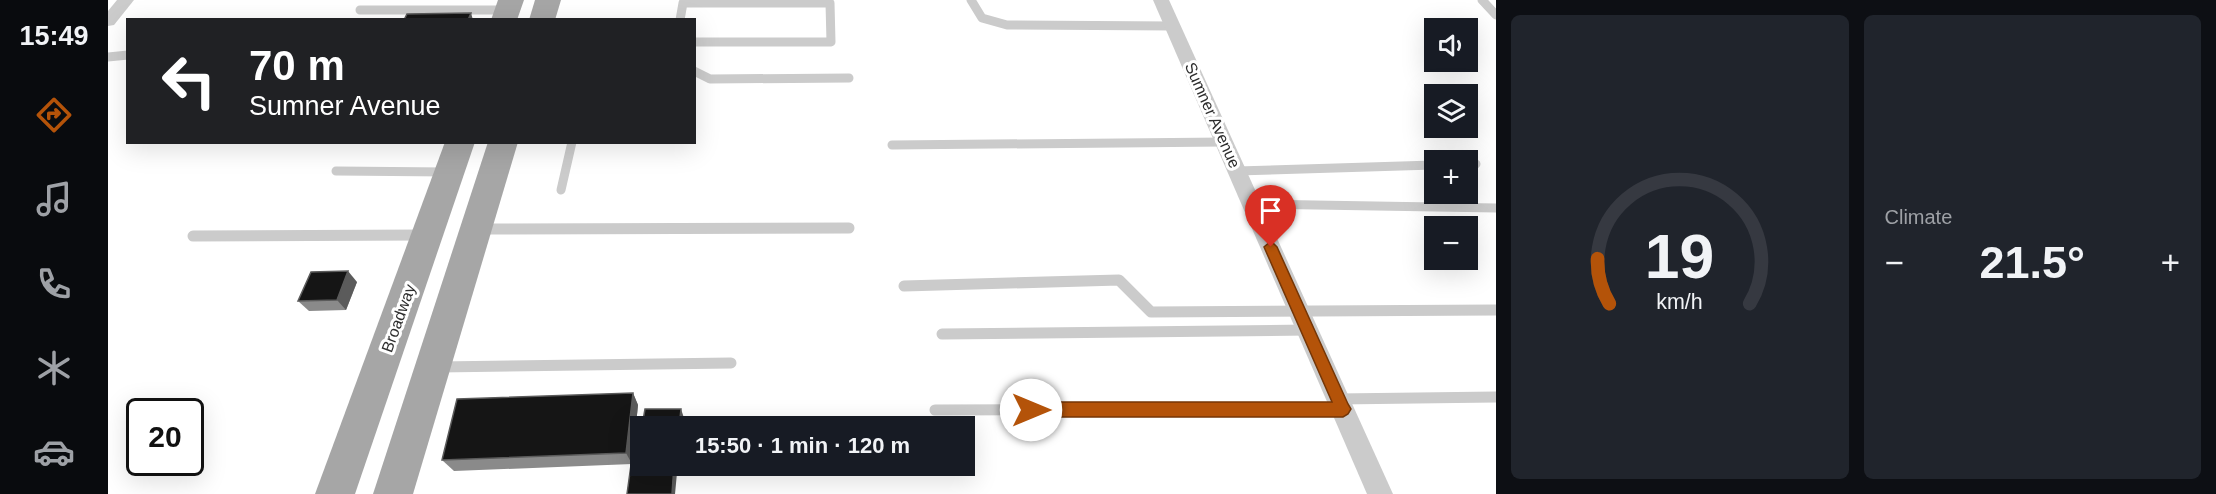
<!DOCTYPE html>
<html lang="en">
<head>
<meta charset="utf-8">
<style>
  :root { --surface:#171b24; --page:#20242c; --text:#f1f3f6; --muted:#9ea1a6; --line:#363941; --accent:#b45309 }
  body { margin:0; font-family:Arial,sans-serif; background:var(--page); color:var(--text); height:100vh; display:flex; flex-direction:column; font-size:22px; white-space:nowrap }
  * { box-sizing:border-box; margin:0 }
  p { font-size:20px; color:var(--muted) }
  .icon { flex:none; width:33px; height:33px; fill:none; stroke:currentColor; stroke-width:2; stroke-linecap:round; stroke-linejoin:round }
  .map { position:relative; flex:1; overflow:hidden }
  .drawer { display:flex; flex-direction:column; gap:15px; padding:15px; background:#0d0f14; width:720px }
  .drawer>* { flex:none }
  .hud { position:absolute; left:18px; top:18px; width:570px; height:126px; border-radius:0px; box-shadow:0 6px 24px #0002; background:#202124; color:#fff; overflow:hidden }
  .controls { position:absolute; left:1316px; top:18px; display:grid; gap:12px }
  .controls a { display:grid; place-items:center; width:54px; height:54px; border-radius:0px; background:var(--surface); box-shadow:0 6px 24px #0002; font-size:30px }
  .speed { position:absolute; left:18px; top:398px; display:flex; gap:12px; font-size:30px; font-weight:700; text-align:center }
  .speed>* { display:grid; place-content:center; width:78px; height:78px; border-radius:50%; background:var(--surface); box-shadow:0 6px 24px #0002; line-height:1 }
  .speed .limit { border:3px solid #111; border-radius:9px; background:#fff; color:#111 }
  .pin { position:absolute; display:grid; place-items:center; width:51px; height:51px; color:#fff; margin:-62px -26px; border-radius:50% 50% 50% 0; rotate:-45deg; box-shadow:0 0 6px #0007 }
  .pin .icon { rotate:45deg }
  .me { position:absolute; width:66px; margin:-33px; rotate:90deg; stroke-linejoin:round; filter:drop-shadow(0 0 4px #0008) }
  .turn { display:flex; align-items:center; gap:21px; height:126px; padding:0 24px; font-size:27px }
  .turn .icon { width:78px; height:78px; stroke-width:2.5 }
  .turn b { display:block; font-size:42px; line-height:51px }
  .big { font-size:45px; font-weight:600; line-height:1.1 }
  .drawer .tile { flex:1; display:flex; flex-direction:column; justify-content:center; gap:9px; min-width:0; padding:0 21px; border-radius:9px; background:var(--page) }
  .drawer .dial { align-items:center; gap:0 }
  .dial svg { height:156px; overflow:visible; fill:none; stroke:var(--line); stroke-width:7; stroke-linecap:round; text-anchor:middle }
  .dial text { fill:var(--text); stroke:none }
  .heat { display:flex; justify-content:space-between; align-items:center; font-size:33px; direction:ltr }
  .drawer .tiles { flex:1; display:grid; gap:15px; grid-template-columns:repeat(2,1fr) }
  .trip { position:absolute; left:522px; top:416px; width:345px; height:60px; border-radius:0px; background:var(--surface); box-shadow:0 6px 24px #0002; font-weight:600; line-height:60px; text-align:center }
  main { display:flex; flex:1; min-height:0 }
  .menu { display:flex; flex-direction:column; width:108px; justify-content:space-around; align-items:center; background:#090b0e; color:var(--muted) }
  .menu .icon { width:42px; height:42px }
  .menu .on { color:var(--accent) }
  .menu b { font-size:27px; color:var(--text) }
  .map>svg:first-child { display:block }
</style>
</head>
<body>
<main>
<nav class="menu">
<b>15:49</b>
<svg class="icon on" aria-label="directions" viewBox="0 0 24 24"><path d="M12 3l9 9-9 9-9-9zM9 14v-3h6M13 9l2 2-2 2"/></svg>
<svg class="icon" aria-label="music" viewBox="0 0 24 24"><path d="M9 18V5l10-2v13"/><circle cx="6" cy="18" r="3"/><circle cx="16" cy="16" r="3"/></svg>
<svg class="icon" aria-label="phone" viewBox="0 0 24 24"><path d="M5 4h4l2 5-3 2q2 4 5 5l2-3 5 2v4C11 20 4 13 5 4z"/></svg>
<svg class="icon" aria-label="climate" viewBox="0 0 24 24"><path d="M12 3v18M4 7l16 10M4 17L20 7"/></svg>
<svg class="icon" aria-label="car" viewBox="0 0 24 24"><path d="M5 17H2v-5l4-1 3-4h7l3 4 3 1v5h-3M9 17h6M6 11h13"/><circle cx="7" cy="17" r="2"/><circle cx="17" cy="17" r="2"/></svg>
</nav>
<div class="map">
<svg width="1388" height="494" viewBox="0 0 1388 494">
  <rect width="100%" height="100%" fill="#fff"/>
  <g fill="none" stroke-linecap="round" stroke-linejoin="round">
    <g stroke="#cbcbcb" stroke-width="9">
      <polyline points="863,0 874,18 899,25 1065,26"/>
      <polyline points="1374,0 1388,15"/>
      <polyline points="252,10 399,10"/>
      <polyline points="572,20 575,3 722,3 723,42 586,42"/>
      <polyline points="0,57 20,55"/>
      <polyline points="586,71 602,79 741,78"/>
      <polyline points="784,145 1116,142"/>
      <polyline points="1359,165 1368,164"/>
      <polyline points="228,171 339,172"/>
      <polyline points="1129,171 1326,165"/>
      <polyline points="453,190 464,142"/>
      <polyline points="1144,204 1388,208"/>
    </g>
    <g stroke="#cbcbcb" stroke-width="11">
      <polyline points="372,229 741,228"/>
      <polyline points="85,236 316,235"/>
      <polyline points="796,286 1011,280 1043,312 1388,310"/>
      <polyline points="834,334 1200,330"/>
      <polyline points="331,367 623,363"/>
      <polyline points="1230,399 1388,397"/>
      <polyline points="827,410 1235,409"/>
    </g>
    <g fill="#cbcbcb" fill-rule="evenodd">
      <polygon points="9,0 26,0 6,25 0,26 0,11"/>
      <polygon points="1045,0 1061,0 1285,494 1259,494"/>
    </g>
    <g fill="#a6a6a6" fill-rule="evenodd">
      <polygon points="390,0 416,0 409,20 383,20"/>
      <polygon points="427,0 453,0 447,20 421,20"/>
      <polygon points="337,142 367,142 247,494 207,494"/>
      <polygon points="380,142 410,142 305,494 265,494"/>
    </g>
  </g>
  <g fill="#8a8a8a">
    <polygon points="249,282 238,310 201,311 190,301"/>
    <polygon points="525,393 530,405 524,464 346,471 334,460"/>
  </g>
  <g fill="#5b5b5b">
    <polygon points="363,13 365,20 360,20"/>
    <polygon points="240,271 249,282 238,310 229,300"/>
    <polygon points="525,393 530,405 524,464 518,453"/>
    <polygon points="573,409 576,418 575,426 571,426"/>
    <polygon points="566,465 569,473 567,494 564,494"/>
  </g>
  <g fill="#151515" stroke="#5b5b5b" stroke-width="1.5">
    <polygon points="363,13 360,20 296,20 299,14"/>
    <polygon points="240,271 229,300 190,301 203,272"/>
    <polygon points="525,393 518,453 334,460 349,399"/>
    <polygon points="537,409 573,409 571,426 534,426"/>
    <polygon points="532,434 532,448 530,448"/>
    <polygon points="523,465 566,465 564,494 519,494"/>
  </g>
  <polygon fill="#b45309" stroke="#753606" stroke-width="1.5" points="1163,241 1169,247 1240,404 1243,409 1240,414 1235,417 923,417 917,415 915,410 917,404 923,402 1224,402 1156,247"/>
  <g text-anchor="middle" stroke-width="6" stroke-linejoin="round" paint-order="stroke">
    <g font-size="16" fill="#2e2e2e" stroke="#fff">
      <text transform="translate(1105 115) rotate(66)" y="6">Sumner Avenue</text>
      <text transform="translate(290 318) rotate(-70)" y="6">Broadway</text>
    </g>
  </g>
</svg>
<div class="controls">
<a><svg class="icon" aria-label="sound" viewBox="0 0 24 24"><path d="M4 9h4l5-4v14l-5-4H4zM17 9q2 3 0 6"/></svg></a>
<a><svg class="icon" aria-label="layers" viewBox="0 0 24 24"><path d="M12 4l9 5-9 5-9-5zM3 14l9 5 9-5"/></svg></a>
<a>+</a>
<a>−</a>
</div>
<div class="speed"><div class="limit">20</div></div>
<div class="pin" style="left:1163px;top:247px;background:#d93025"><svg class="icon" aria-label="arrive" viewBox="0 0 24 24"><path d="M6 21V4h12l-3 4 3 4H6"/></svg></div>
<svg class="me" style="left:923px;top:410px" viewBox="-20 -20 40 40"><circle r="19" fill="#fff"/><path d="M0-13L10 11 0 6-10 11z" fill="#b45309"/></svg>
<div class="trip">15:50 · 1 min · 120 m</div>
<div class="hud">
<div class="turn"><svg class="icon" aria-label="left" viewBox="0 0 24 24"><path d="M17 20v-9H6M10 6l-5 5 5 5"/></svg><div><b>70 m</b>Sumner Avenue</div></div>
</div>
</div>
<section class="drawer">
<div class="tiles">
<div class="tile dial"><svg viewBox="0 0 100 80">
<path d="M14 69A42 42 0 1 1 86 69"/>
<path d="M14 69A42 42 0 0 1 8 46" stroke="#b45309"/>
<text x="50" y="56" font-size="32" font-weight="700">19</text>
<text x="50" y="72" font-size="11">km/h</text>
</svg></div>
<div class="tile"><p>Climate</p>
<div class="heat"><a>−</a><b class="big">21.5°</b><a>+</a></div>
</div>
</div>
</section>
</main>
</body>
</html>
